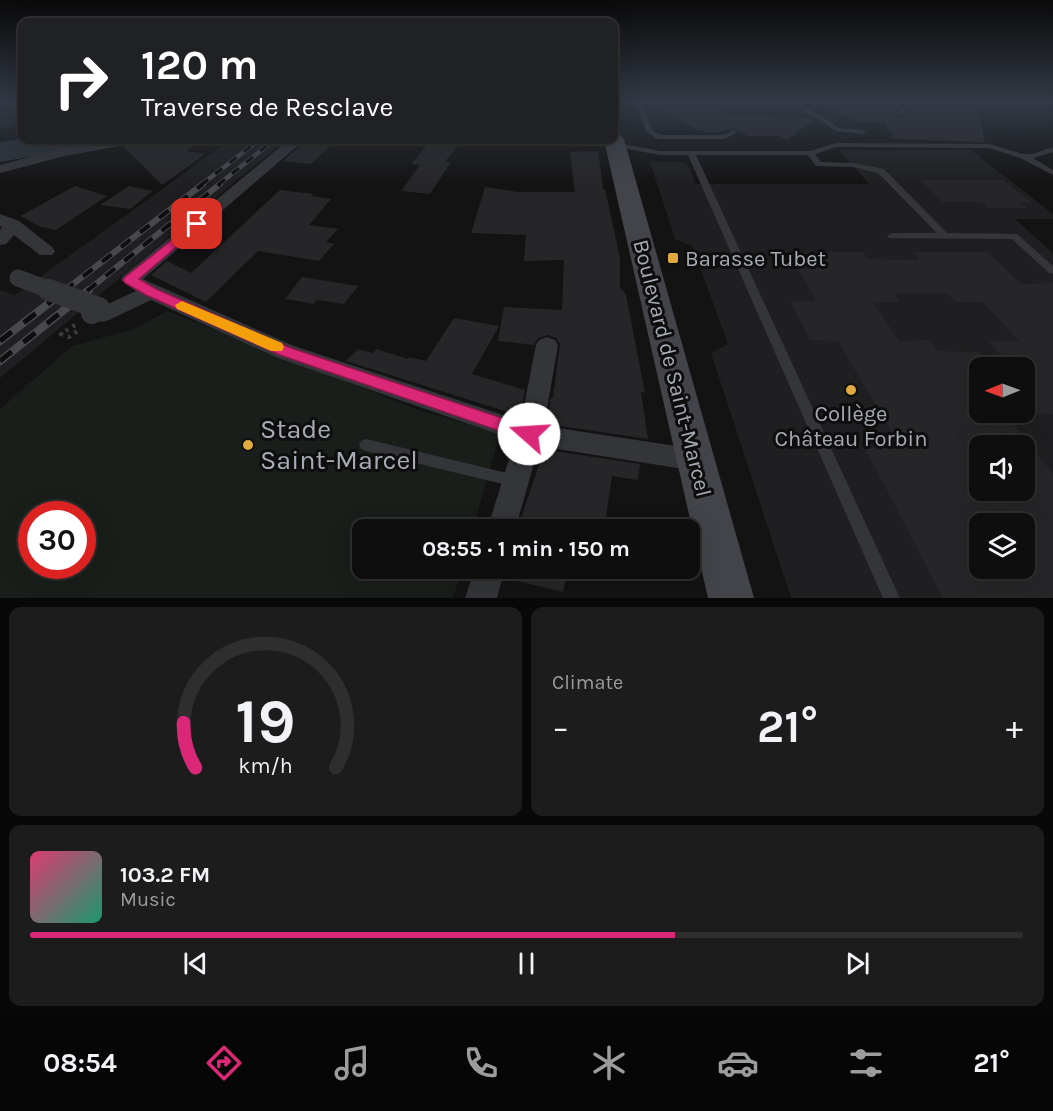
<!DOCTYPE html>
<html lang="en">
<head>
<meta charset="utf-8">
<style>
  :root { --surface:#0e0e0f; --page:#1c1c1d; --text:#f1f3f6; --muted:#9b9c9e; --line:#2e2e2f; --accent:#db2777 }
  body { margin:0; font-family:Karla,sans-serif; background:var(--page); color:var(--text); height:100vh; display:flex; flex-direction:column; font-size:22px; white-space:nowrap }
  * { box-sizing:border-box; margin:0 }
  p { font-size:20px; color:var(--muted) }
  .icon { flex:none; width:33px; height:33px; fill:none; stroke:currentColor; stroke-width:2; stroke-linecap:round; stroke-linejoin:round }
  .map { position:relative; height:598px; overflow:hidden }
  .sheet { display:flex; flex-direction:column; gap:9px; padding:9px; background:#080808; flex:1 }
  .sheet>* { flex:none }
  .banner { position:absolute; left:18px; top:18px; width:600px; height:126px; border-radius:12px; box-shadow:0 6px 24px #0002,0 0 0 2px var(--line); background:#202124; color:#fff; overflow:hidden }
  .needle { width:39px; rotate:269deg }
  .controls { position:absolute; left:969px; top:357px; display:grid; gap:12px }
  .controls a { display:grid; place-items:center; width:66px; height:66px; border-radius:12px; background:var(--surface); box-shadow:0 6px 24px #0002,0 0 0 2px var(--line); font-size:30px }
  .speed { position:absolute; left:18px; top:501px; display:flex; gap:12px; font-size:30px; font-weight:700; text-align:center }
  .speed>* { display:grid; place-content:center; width:78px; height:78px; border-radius:50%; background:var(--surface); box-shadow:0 6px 24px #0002,0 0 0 2px var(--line); line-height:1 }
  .speed .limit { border:9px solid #d22; background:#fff; color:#111 }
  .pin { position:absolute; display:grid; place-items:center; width:51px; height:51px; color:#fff; margin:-26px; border-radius:12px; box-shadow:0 3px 9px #0006 }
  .me { position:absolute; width:66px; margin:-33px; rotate:289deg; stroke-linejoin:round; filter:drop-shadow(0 0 4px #0008) }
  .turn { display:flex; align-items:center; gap:21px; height:126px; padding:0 24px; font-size:27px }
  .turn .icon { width:78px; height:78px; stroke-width:2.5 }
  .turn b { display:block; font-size:42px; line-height:51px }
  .big { font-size:45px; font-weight:700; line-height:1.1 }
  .sheet .card { flex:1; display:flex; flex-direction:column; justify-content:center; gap:9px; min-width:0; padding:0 21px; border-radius:12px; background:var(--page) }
  .sheet .dial { align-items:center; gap:0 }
  .dial svg { height:156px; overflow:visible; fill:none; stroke:var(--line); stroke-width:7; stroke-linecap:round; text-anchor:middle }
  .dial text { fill:var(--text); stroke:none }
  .song { display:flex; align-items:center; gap:18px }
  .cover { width:72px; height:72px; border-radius:9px; background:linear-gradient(135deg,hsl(340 70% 55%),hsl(160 70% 35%)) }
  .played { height:6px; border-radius:3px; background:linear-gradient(90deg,var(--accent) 65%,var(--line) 65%) }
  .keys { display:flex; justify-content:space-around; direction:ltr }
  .heat { display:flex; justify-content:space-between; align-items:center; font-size:33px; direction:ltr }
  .sheet .tiles { flex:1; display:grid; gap:9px; grid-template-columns:1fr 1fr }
  .card:last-child { grid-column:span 2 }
  .trip { position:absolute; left:352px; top:519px; width:348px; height:60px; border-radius:12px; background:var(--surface); box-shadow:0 6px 24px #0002,0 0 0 2px var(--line); font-weight:700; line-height:60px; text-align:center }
  .tabs { display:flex; height:96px; justify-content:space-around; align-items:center; background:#060606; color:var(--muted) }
  .tabs .icon { width:42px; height:42px }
  .tabs .on { color:var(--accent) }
  .tabs b { font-size:27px; color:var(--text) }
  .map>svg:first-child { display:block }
</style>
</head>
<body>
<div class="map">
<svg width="1053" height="598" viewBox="0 0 1053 598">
  <rect width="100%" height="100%" fill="#131314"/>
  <g fill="#1f1f21" fill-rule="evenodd">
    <polygon points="0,102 22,102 22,126 0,128"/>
    <polygon points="230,140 285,140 0,378 0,290 15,295"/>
    <path d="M839 150H971L1053 214V219H1015L1053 253V598H791L711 353 728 344 692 246 675 239 650 162H682L688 165 696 184H869ZM980 368H1024V412H980ZM980 446H1024V490H980ZM980 524H1024V568H980Z"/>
  </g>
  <path fill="#191e1a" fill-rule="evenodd" d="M167 311 418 410 500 433 473 529 363 530V568L462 569 453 598H0V409L72 346 134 329ZM32 514H82V566H32Z"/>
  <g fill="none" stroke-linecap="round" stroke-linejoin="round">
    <polygon fill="#2a3137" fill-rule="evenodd" points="22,139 22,140 92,140 87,147 76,149 0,162 0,142"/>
  </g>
  <g fill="#262628" fill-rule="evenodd">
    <polygon points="645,102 701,102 732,115 815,119 787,140 779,136 748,136 735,128 711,133 698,130"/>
    <polygon points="814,102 901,102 902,105 894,113 896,117 901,117 912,109 911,102 976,102 985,142 892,139 893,133 887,130 886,122 860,122"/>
    <polygon points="139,140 202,140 186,151 205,154 162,185 124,147"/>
    <polygon points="305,142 332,144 311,164 283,161"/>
    <polygon points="429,143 457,146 445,162 451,162 430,194 401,191 420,165 411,164"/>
    <polygon points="598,151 603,189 605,189 620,258 620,287 626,295 645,393 641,392 648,439 547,424 551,398 553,398 560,344 556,338 548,335 538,338 534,345 498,341 504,307 562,310 564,260 524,261 526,235 471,233 485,187 518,192 575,192 570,152"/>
    <polygon points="919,180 1003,180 1032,203 1020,202 1027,208 988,208 981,202 942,202"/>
    <polygon points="75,186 107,196 56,230 41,227 20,216"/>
    <polygon points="129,186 153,191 130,209 100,205"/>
    <polygon points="280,190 314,194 311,196 331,199 309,225 338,229 326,242 334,244 319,261 258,251 206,302 151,275 167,261 191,273"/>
    <path d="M788 252H863L868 259 920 260 914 252H988L1021 284 1053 283V414H1024V368H1012L988 341H1019L983 302H955L947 293H894L900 302H873L899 341 930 340 938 351 980 352V412H983L990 422 1012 421 1053 474V598H943L865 448H901L838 341 810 340 790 301H816ZM980 446H1024V490H980ZM980 524H1024V568H980Z"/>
    <polygon points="302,277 358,286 344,304 317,300 314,304 285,299"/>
    <polygon points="454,318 499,326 472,374 525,390 520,416 346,361 358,349 373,353 376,349 408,359 409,357 426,361"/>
    <polygon points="547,450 640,464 638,480 612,476 604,530 517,530 538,468"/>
    <polygon points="507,568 568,568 563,592 505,578"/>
  </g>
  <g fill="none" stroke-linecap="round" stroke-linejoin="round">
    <polyline stroke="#3a3c40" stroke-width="4.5" stroke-dasharray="3 5" stroke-linecap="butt" points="75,325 61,334 69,337 79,330"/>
    <g fill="#343539" fill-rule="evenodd">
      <polygon points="0,102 22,102 22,106 0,104"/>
      <polygon points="636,102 642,102 652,130 661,135 724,135 734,130 737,132 725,139 657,139 646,131"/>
      <polygon points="787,102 794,102 820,115 839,128 863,130 866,132 863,134 835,131 816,117"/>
      <polygon points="903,102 909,102 911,107 900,115 896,115 896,113 905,106"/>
      <polygon points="612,142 660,151 810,151 836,143 989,144 1023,154 1033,154 1053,147 1053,152 1033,158 1053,170 1053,175 1020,158 989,148 836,147 815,154 821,162 853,163 884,169 947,233 1017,234 1053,266 1053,274 1049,273 1012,239 889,238 887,236 892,233 937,233 878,173 853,167 816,166 808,155 696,155 900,598 883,598 688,155 660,155 612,146"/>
      <polygon points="366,439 515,475 520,476 522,481 520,486 515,487 366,451 361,449 359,445 361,441"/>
    </g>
    <g fill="#343539" fill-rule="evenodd">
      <polygon points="111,140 137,140 130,144 65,156 0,173 0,165 64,148"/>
      <polygon points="289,140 304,140 143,279 294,346 521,421 536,345 539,340 547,337 555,340 558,345 544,426 696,449 705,452 709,460 705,468 696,471 539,446 515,530 487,530 515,440 278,358 151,300 109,320 102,322 95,320 92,315 95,310 136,291 121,280 123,276"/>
      <polygon points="0,214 19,221 52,247 55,251 52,255 40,255 14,235 6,244 0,245 0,230 2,227 0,226"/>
      <polygon points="475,568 505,568 497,598 465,598"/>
    </g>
    <polygon fill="#424449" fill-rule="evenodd" points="614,133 621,135 624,139 754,598 708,598 604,140 614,140"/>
    <g stroke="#47494e" stroke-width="4.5">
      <g id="rail-far2">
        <polyline points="201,185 259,140"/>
        <polyline points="218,185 274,140"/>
      </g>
    </g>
    <g stroke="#47494e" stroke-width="6">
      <g id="rail-far1">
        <polyline points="64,291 203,184"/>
        <polyline points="87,291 220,184"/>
      </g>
    </g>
    <g stroke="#47494e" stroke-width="8">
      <g id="rail">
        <polyline points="0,341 66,290"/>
        <polyline points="0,361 89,290"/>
      </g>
    </g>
    <use href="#rail-far2" stroke="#0e0e0f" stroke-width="3" stroke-dasharray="9" stroke-linecap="butt"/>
    <use href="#rail-far1" stroke="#0e0e0f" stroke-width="4" stroke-dasharray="12" stroke-linecap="butt"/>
    <use href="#rail" stroke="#0e0e0f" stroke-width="5" stroke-dasharray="15" stroke-linecap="butt"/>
    <polyline stroke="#343539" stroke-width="17" points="18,278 53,291"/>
    <polyline stroke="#343539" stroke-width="22" points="49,290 99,308 92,313"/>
  </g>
  <linearGradient id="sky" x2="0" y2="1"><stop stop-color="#0a0a0b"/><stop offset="0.55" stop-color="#333945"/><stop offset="1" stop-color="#333945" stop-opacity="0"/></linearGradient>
  <rect width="1053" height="185" fill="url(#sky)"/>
  <polygon fill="#db2777" stroke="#8e194d" stroke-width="1.5" points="197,220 202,224 201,226 139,279 156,289 291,348 535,429 538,434 535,439 529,441 280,355 146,295 125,283 123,280 125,277"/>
  <polygon fill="#f59e0b" points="182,301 282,343 284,347 282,351 271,351 177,309 175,305"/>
  <g fill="#e1aa3e" stroke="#0e0e0f" stroke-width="2">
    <rect x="667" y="252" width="12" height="12" rx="3"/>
    <circle cx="851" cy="390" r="6"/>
    <circle cx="248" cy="445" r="6"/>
  </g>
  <g text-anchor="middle" stroke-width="6" stroke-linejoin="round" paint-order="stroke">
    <g font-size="22" fill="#a5aab3" stroke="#0e0e0f" text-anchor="start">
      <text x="685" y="266">Barasse Tubet</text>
      <text x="851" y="421" text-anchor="middle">Collège<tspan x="851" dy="25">Château Forbin</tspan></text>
    </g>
    <g font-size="22" fill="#a5aab3" stroke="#0e0e0f">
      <text transform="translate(673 368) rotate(76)" y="8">Boulevard de Saint-Marcel</text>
    </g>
    <g font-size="27" fill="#a5aab3" stroke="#0e0e0f" text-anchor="start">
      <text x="260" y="438">Stade<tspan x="260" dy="31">Saint-Marcel</tspan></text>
    </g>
  </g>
</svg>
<div class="controls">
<a><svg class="needle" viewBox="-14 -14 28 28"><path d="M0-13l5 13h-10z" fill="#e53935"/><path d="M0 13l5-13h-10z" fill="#9b9c9e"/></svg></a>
<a><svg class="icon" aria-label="sound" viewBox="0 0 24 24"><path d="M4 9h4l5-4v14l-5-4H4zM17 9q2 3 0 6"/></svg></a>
<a><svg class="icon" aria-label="layers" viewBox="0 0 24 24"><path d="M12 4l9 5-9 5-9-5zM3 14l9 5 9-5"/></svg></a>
</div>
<div class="speed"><div class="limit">30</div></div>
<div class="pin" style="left:197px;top:224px;background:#d93025"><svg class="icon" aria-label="arrive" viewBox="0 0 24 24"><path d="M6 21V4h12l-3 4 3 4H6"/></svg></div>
<svg class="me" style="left:529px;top:434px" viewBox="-20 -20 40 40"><circle r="19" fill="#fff"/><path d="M0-13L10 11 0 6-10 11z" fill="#db2777"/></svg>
<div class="trip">08:55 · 1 min · 150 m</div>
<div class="banner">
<div class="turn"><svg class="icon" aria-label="right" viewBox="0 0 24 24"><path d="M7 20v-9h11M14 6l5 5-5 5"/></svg><div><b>120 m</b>Traverse de Resclave</div></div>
</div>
</div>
<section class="sheet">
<div class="tiles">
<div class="card dial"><svg viewBox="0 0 100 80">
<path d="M14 69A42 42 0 1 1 86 69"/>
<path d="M14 69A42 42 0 0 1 8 46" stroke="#db2777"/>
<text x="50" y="56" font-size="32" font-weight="700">19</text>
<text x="50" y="72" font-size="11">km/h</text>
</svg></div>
<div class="card"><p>Climate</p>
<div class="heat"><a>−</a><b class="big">21°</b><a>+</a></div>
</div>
<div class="card">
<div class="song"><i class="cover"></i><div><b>103.2 FM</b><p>Music</p></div></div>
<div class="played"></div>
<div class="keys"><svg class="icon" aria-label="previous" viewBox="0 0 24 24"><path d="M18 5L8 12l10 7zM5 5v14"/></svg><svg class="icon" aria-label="pause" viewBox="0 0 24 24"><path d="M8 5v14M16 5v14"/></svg><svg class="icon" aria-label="next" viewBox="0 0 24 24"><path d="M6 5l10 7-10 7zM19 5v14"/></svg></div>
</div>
</div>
</section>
<nav class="tabs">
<b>08:54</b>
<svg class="icon on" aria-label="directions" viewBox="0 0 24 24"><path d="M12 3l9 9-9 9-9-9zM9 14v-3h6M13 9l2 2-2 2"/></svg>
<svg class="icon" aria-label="music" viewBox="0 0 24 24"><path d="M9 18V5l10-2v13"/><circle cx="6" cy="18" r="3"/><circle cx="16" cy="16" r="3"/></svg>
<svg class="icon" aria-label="phone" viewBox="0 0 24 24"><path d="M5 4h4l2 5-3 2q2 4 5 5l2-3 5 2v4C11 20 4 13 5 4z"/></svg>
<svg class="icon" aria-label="climate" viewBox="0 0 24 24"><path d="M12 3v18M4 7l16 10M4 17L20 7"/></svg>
<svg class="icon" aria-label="car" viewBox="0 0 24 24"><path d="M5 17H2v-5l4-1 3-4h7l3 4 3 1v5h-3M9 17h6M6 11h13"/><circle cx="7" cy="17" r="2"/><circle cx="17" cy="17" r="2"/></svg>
<svg class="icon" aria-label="filters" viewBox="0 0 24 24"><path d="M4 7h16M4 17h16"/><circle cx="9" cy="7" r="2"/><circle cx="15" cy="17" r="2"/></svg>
<b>21°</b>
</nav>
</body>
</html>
